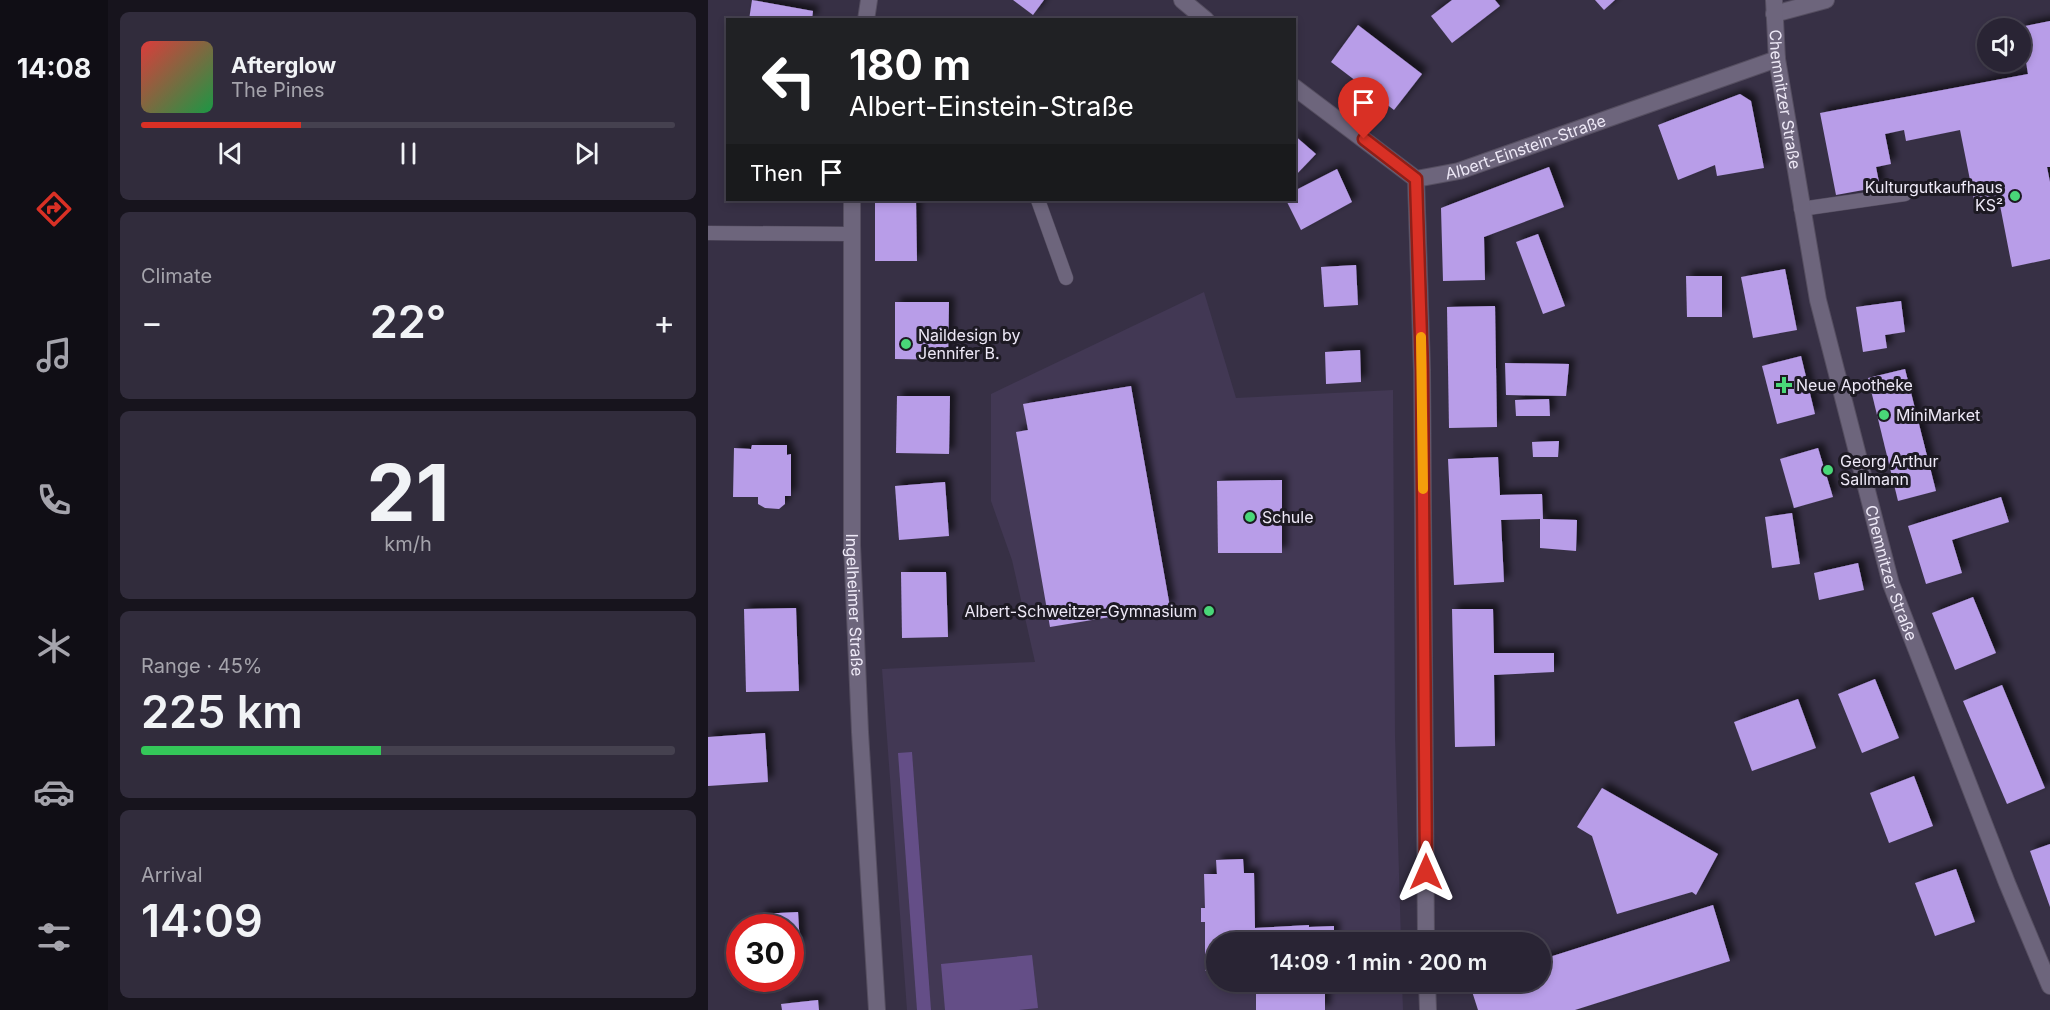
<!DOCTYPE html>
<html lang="en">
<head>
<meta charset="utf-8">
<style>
  :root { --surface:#292434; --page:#312c3c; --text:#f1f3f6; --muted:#a5a4ac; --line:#45414f; --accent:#d93025 }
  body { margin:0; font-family:Inter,sans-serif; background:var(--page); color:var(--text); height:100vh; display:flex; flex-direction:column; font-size:22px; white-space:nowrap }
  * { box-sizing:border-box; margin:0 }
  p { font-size:20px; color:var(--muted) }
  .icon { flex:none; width:33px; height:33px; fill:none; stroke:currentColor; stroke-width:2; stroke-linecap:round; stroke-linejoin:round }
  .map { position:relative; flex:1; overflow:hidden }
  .panel { display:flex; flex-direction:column; gap:12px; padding:12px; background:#17141d; width:600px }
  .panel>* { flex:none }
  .banner { position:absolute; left:18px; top:18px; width:570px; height:183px; border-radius:0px; box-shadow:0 3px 9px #0003,0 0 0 2px var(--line); background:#202124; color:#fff; overflow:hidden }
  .buttons { position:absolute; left:1269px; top:18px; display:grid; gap:12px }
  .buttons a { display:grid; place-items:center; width:54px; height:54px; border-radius:50%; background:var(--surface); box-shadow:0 3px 9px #0003,0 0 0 2px var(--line); font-size:30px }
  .speed { position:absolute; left:18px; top:914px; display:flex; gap:12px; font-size:30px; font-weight:700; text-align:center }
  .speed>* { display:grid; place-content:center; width:78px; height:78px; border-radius:50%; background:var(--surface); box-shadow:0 3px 9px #0003,0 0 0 2px var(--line); line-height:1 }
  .speed .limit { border:9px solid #d22; background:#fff; color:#111 }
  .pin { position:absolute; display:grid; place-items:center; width:51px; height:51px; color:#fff; margin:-62px -26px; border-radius:50% 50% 50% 0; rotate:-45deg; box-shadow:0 0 6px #0007 }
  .pin .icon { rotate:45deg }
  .me { position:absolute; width:66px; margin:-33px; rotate:0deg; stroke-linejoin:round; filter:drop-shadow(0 0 4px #0008) }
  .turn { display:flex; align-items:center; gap:21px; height:126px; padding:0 24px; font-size:27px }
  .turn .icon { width:78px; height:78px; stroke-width:2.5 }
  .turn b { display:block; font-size:42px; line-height:51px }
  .then { display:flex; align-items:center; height:57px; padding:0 24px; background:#0003; gap:12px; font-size:22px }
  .big { font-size:45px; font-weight:600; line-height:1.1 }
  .panel .card { flex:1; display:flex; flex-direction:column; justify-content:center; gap:9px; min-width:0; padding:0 21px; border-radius:9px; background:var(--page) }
  .panel .dial { align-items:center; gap:0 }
  .dial b { font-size:78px; line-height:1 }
  .song { display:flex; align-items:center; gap:18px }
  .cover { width:72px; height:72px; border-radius:9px; background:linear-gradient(135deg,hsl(0 70% 55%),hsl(140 70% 35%)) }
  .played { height:6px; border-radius:3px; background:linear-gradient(90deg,var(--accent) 30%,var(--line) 30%) }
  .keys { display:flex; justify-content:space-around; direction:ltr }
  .heat { display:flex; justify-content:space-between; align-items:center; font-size:33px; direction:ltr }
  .charge { height:9px; border-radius:4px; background:linear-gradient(90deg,#34c759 45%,var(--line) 0) }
  .trip { position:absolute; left:498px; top:932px; width:345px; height:60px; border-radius:30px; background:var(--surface); box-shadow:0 3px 9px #0003,0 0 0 2px var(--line); font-weight:600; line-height:60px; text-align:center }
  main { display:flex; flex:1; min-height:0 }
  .menu { display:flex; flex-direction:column; width:108px; justify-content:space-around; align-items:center; background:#100e15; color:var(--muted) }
  .menu .icon { width:42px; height:42px }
  .menu .current { color:var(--accent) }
  .menu b { font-size:27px; color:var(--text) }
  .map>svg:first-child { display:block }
</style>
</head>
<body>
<main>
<nav class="menu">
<b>14:08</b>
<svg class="icon current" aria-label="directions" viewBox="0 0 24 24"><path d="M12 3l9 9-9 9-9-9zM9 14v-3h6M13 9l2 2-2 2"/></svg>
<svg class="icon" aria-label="music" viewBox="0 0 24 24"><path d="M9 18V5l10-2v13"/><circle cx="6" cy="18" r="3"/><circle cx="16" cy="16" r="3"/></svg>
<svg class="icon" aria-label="phone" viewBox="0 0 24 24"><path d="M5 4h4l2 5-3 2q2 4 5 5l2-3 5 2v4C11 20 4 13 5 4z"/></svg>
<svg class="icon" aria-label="climate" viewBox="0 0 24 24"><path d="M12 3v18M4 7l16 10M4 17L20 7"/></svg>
<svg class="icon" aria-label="car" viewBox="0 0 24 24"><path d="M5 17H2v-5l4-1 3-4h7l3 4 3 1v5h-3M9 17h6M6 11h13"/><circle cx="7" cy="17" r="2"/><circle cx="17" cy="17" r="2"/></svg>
<svg class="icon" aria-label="filters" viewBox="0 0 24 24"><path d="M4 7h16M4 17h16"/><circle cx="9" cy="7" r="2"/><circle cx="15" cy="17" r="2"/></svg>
</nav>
<section class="panel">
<div class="card">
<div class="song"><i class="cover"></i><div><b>Afterglow</b><p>The Pines</p></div></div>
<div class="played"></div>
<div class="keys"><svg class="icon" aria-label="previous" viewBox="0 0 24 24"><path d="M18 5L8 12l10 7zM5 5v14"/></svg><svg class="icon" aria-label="pause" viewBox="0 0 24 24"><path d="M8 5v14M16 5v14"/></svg><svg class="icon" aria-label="next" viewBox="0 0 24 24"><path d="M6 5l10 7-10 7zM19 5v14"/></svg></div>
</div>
<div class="card"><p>Climate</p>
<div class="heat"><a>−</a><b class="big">22°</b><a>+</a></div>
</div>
<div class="card dial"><b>21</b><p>km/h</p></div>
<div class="card"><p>Range · 45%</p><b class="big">225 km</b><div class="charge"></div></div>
<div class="card"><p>Arrival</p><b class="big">14:09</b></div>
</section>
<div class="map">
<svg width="1342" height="1010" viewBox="0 0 1342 1010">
  <defs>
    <filter id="shadow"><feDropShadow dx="5.5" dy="-5.5" stdDeviation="3" flood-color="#0009"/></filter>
  </defs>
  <rect width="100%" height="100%" fill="#373045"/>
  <polygon fill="#423854" points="496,292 528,398 685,390 687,736 693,942 508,942 508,981 694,981 695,1010 199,1010 174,669 327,662 304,560 283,501 283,394"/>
  <g fill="#644e87">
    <polygon points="204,752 223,1010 209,1010 190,753"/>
    <polygon points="324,955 330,1008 311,1010 237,1010 233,964"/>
  </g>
  <g fill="#b89de8" filter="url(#shadow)">
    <polygon points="44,0 105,11 104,20 41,20"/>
    <polygon points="305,0 336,0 325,15"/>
    <polygon points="744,0 787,0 792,6 744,43 723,16"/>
    <polygon points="887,0 907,0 896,10"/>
    <polygon points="1342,21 1342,167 1339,167 1342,182 1342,259 1304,267 1290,195 1266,200 1252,130 1198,141 1196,130 1177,134 1183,164 1168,167 1172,187 1128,195 1112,113 1320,74 1312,27"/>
    <polygon points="650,25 714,74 686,110 623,62"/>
    <polygon points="1032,94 1043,101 1056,168 1009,176 1007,165 970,180 950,125"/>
    <polygon points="586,135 608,154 586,177"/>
    <polygon points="841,167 856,207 776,237 777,280 735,281 733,208"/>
    <polygon points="629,169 644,202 593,230 578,200 586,200 586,191"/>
    <polygon points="167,200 208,200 209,261 167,261"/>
    <polygon points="830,234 857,306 835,314 808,242"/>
    <polygon points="648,265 650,305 616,307 613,267"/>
    <polygon points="1077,269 1089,330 1045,338 1033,277"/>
    <polygon points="978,276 1014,276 1014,317 979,317"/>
    <polygon points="1193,301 1197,332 1177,335 1179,348 1155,352 1148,307"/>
    <polygon points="187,302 241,302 240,360 187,359"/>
    <polygon points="787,306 789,427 741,428 739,307"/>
    <polygon points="652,350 653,382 618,384 617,352"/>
    <polygon points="1093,356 1107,414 1069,424 1054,366"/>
    <polygon points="797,363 861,364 858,396 798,395"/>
    <polygon points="1197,369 1228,491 1190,501 1160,378"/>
    <polygon points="423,386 462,607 342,627 308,432 320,430 315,404"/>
    <polygon points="189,396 242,396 241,454 188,453"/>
    <polygon points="841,399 842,416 808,416 807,400"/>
    <polygon points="851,441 850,457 825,457 824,442"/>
    <polygon points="44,445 79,445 79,455 83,454 83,496 77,496 77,504 71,509 57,508 50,504 50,497 25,497 26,448 43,449"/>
    <polygon points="1110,448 1125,497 1086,508 1072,459"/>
    <polygon points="790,457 792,495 834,494 835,519 869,520 868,551 832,548 832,519 793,520 796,582 746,585 740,459"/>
    <polygon points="574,480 574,553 510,553 509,481"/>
    <polygon points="237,482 241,536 191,540 187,486"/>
    <polygon points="1293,497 1301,522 1244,540 1254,573 1218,584 1200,526"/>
    <polygon points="1084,513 1092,564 1064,568 1057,517"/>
    <polygon points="1150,563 1156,590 1111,600 1106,573"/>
    <polygon points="193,572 238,572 240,637 194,638"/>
    <polygon points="1265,597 1288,653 1247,670 1224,613"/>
    <polygon points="88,608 91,691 38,692 36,609"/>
    <polygon points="744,609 785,609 786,653 846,653 846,672 786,675 787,746 747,747"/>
    <polygon points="1167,679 1191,738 1154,753 1130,694"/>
    <polygon points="1294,685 1337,788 1299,804 1255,701"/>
    <polygon points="1090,699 1108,748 1044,771 1026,722"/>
    <polygon points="57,733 60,782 0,786 0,737"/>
    <polygon points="1206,776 1225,826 1181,843 1162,793"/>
    <polygon points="894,788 1010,854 988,895 984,892 909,914 884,836 869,827"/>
    <polygon points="1342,844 1342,907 1322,851"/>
    <polygon points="535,859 536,873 546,873 547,928 601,925 601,927 626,926 626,942 508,942 508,971 497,971 497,922 493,922 493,908 497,908 496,874 509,874 508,860"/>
    <polygon points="1248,869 1267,922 1227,936 1207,883"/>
    <polygon points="1005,905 1022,961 867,1010 770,1010 761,982 832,981 832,960"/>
    <polygon points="90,912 92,945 82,945 82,927 52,927 52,914"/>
    <rect x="548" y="981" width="69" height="29"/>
    <polygon points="110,1000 111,1010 74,1010 73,1004"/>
  </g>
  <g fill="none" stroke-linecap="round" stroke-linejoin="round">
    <g stroke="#554e60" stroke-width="15">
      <g id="service">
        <polyline points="330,200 358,278"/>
        <polyline points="1093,209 1197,194"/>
        <polyline points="0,233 144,234"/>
      </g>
    </g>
    <g stroke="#554e60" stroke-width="18">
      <g id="minor">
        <polyline points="474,0 498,20"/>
        <polyline points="1066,14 1118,0"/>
        <polyline points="158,20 161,0"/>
        <path id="s1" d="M586 87 708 179 751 171 1069 59"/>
        <polyline points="708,179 714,370 718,942"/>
        <path id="s2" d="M144 200V545L152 732 169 1010"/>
        <polyline points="719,981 720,1010"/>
      </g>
    </g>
    <g stroke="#554e60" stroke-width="18">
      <g id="tertiary">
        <path id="s3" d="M1066 0 1069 59 1110 300 1183 584 1299 883 1342 986"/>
      </g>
    </g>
    <use href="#service" stroke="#6d657c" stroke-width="14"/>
    <use href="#minor" stroke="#6d657c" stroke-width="16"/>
    <use href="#tertiary" stroke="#6d657c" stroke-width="16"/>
  </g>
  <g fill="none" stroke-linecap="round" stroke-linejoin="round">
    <g stroke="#8d1f18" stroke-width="15">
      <polyline id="route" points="656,139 708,179 714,370 718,872"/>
    </g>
    <use href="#route" stroke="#d93025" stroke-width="10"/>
    <polyline stroke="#f59e0b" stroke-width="10" points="713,337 715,489"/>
  </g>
  <g fill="#49d778" stroke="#1d1a23" stroke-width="2">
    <circle cx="1307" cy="196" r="6"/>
    <circle cx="198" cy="344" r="6"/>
    <path d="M1073 376h6v6h6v6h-6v6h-6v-6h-6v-6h6z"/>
    <circle cx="1176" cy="415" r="6"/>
    <circle cx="1120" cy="470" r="6"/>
    <circle cx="542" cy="517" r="6"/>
    <circle cx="501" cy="611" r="6"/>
  </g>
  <g text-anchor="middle" stroke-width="6" stroke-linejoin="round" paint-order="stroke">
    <g font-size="16" fill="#eee9f7" stroke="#1d1a23">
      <text dy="6" stroke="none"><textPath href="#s3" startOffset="100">Chemnitzer Straße</textPath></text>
      <text dy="6" stroke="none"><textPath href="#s1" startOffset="267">Albert-Einstein-Straße</textPath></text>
      <text dy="6" stroke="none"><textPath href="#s3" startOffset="586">Chemnitzer Straße</textPath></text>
      <text dy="6" stroke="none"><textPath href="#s2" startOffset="405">Ingelheimer Straße</textPath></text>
    </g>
    <g font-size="16" fill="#eee9f7" stroke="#1d1a23" text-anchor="start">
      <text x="1295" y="193" text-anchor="end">Kulturgutkaufhaus<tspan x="1295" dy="18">KS²</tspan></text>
      <text x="210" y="341">Naildesign by<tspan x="210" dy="18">Jennifer B.</tspan></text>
      <text x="1088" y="391">Neue Apotheke</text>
      <text x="1188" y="421">MiniMarket</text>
      <text x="1132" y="467">Georg Arthur<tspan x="1132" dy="18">Sallmann</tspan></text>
      <text x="554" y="523">Schule</text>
      <text x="489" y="617" text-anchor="end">Albert-Schweitzer-Gymnasium</text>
    </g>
  </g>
</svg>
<div class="buttons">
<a><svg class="icon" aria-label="sound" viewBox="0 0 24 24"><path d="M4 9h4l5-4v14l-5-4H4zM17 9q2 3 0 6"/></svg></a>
</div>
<div class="speed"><div class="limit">30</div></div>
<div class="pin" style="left:656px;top:139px;background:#d93025"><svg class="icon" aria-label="arrive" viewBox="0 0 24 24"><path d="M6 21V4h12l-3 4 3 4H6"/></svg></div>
<svg class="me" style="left:718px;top:872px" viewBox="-20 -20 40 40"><path d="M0-17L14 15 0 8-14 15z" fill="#d93025" stroke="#fff" stroke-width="4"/></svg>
<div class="trip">14:09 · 1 min · 200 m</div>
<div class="banner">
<div class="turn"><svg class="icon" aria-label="left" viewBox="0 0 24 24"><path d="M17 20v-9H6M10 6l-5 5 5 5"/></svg><div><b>180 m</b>Albert-Einstein-Straße</div></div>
<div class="then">Then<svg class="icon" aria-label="arrive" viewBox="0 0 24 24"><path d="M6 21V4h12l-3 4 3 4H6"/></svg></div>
</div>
</div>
</main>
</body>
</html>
